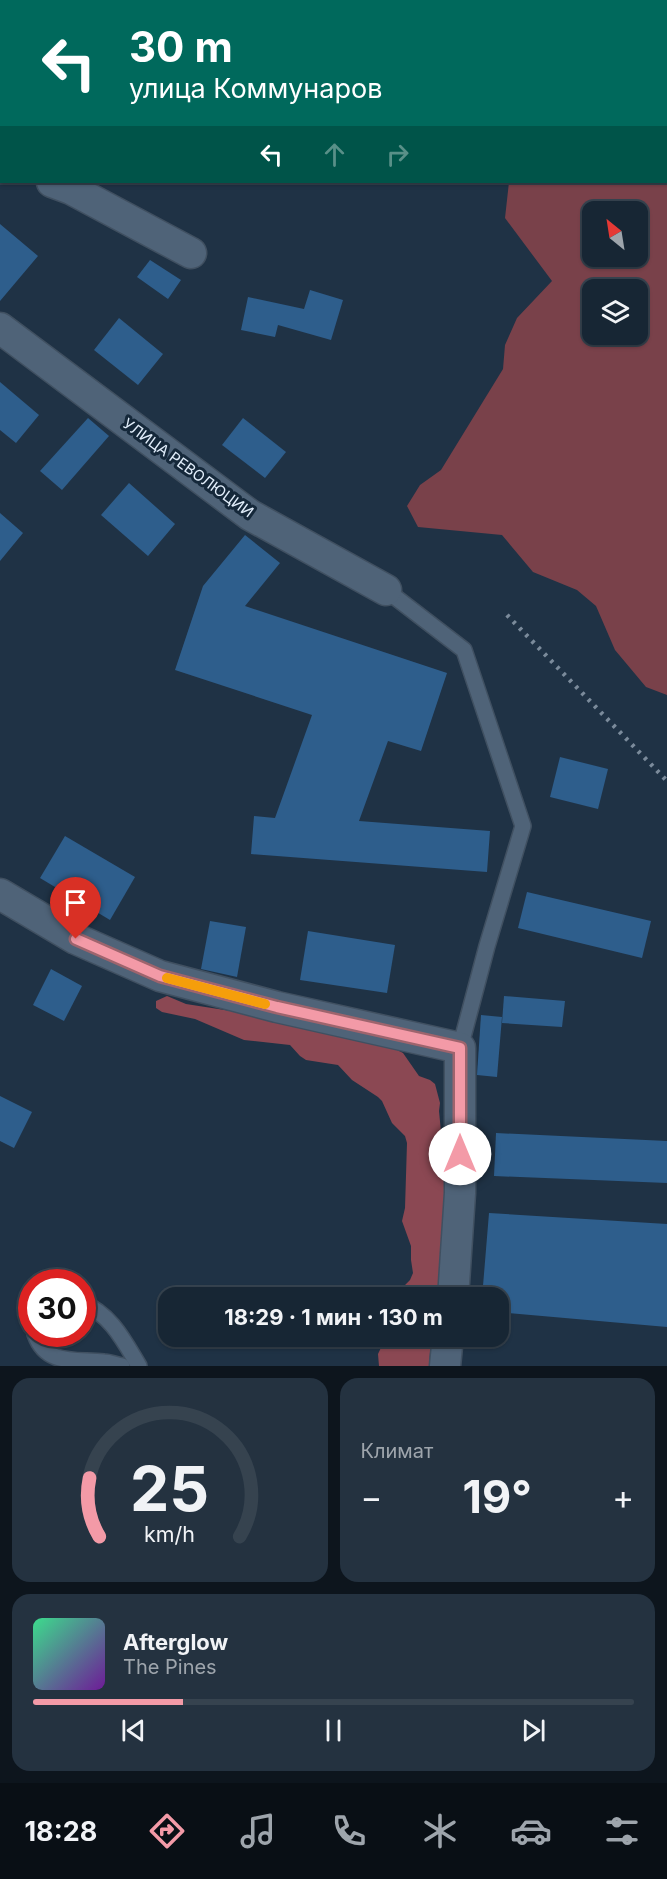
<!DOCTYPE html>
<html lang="ru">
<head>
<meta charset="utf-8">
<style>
  :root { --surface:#172634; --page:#243240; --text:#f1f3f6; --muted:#9ea5ac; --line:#36434f; --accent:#f39aa7 }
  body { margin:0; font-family:Inter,sans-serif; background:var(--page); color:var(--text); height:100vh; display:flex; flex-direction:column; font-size:22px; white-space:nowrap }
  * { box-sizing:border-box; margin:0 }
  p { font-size:20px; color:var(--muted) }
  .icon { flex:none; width:33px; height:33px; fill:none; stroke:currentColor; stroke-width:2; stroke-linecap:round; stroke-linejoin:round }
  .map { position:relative; height:1366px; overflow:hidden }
  .drawer { display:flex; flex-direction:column; gap:12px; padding:12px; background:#0d151d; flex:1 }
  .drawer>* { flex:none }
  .guide { position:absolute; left:0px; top:0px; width:668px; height:183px; box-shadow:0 2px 4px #0004,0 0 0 2px var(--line); background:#00695c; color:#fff; overflow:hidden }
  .needle { width:39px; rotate:330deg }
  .tools { position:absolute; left:582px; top:201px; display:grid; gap:12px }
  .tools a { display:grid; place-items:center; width:66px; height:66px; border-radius:12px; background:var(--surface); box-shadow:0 2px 4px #0004,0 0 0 2px var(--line); font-size:30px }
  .speed { position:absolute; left:18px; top:1269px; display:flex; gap:12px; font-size:30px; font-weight:700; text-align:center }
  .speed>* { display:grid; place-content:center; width:78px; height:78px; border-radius:50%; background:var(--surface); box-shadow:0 2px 4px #0004,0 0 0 2px var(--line); line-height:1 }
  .speed .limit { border:9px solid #d22; background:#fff; color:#111 }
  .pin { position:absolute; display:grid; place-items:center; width:51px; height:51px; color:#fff; margin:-62px -26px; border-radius:50% 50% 50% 0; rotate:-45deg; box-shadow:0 0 6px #0007 }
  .pin .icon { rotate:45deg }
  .me { position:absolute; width:66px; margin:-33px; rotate:0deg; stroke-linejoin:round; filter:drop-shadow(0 0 4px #0008) }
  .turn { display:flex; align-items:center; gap:21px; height:126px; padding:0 30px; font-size:27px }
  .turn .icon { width:78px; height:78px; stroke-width:2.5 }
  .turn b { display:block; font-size:42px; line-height:51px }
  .lanes { display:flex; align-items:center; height:57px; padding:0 30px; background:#0003; justify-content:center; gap:30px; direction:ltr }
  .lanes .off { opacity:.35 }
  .big { font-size:45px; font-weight:700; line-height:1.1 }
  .drawer .card { flex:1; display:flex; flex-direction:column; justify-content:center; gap:9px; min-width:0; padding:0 21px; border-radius:18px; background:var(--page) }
  .drawer .dial { align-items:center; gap:0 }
  .dial svg { height:156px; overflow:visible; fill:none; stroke:var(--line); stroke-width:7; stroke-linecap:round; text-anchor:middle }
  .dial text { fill:var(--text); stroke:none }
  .song { display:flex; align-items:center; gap:18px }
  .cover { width:72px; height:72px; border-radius:9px; background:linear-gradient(135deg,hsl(150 70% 55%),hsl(280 70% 35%)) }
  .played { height:6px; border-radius:3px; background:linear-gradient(90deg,var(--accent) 25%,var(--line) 25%) }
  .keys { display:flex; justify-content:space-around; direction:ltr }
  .heat { display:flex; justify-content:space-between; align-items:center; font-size:33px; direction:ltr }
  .drawer .tiles { flex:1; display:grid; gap:12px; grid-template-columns:1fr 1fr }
  .card:last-child { grid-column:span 2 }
  .trip { position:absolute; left:158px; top:1287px; width:351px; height:60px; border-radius:18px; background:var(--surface); box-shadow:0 2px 4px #0004,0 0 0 2px var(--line); font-weight:700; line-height:60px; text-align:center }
  .tabs { display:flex; height:96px; justify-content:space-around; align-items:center; background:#090f15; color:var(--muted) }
  .tabs .icon { width:42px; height:42px }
  .tabs .active { color:var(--accent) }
  .tabs b { font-size:27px; color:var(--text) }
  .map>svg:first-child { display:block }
</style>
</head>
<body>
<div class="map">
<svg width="667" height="1366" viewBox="0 0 667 1366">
  <rect width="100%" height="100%" fill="#1f3245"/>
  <path fill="#79414a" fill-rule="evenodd" d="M323 0H667V695L646 687 615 650 596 606 577 590 533 572 502 535 418 527 407 506 420 485 441 470 503 369 505 345 517 318 552 281 505 218 509 182H666V2ZM592 212H638V256H592ZM592 290H638V334H592Z"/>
  <g fill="#8b4853">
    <polygon points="167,996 186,1004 244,1013 349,1039 364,1036 372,1037 403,1053 419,1076 430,1080 435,1084 440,1103 439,1111 446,1184 441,1297 397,1297 401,1289 410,1280 413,1273 411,1260 411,1246 402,1221 405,1208 407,1143 405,1136 392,1123 382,1101 378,1097 352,1080 338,1065 306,1060 300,1056 290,1045 244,1040 195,1019 162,1012 156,1008 156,1001"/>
    <polygon points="386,1337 438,1337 430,1352 429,1366 379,1366 378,1354"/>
  </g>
  <g fill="#2e5e8c">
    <polygon points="0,224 38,256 0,301"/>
    <polygon points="150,260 181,280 168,299 137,277"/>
    <polygon points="310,290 343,300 331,340 278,325 275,337 241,330 248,297 304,309"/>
    <polygon points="119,318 163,354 138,385 94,350"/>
    <polygon points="0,382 39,415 16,443 0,430"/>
    <polygon points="88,418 109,436 62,490 40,471"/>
    <polygon points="243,418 286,452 265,478 222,445"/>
    <polygon points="129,483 175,524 148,556 101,515"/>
    <polygon points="0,513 23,533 0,561"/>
    <polygon points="245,535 280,563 245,606 447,673 421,751 388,741 359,821 490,831 487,872 251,854 254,816 275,818 312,715 175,670 203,586"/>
    <polygon points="560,757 608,769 598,809 550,797"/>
    <polygon points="65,836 135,877 110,920 40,878"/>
    <polygon points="527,892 651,921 642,958 518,928"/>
    <polygon points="210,921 246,927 237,977 201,969"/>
    <polygon points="308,931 395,945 387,993 300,980"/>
    <polygon points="51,969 82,986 64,1021 33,1005"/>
    <polygon points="504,996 565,1001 562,1027 502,1023"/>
    <polygon points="481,1015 502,1017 497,1077 477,1075"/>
    <polygon points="0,1096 32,1112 14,1148 0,1141"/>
    <polygon points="496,1133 667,1141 667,1183 494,1176"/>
    <polygon points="489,1213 667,1224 667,1327 498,1312 498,1298 482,1298"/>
  </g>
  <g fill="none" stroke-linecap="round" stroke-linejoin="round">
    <g stroke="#405061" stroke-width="18">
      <g id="lane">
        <polyline points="386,590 464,650 523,826 487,946 460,1048"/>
        <path d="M82 1303C111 1314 124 1341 139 1366"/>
        <path d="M35 1334C46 1366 75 1359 104 1362 110 1362 116 1365 122 1366"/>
      </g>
    </g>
    <g stroke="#405061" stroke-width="33">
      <g id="street">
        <polyline points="0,161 2,161"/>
        <polyline points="52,182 71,189 191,253"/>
        <polyline points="0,328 250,515 386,590"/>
        <polyline points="0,894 76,939 160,976 277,1007 460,1048 460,1193 453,1298"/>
        <polyline points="445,1366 448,1336"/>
      </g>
    </g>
    <use href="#lane" stroke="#4f6378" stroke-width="15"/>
    <use href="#street" stroke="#4f6378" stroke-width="30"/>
    <polyline stroke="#7b8b9b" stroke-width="4.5" stroke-dasharray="3 6" stroke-linecap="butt" points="507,615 667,781"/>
  </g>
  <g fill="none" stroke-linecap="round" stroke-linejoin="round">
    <g stroke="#9e646d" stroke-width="15">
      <polyline id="route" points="76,939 160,976 277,1007 460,1048 460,1154"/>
    </g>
    <use href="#route" stroke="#f39aa7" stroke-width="10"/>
    <polyline stroke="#f59e0b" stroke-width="10" points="167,978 265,1004"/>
  </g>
  <g text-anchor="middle" stroke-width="6" stroke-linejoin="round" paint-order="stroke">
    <g font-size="15" fill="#e2eefb" stroke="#15283a">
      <text transform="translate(188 468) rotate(36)" y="5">УЛИЦА РЕВОЛЮЦИИ</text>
    </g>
  </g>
</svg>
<div class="tools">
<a><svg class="needle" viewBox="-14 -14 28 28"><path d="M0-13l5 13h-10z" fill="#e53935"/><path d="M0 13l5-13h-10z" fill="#9ea5ac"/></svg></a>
<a><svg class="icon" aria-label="layers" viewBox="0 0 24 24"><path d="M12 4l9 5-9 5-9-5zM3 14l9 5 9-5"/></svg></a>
</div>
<div class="speed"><div class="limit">30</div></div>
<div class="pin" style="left:76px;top:939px;background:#d93025"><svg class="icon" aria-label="arrive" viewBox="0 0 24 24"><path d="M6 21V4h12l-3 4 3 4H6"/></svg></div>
<svg class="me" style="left:460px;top:1154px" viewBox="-20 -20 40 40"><circle r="19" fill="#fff"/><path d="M0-13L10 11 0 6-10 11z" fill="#f39aa7"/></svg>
<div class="trip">18:29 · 1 мин · 130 m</div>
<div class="guide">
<div class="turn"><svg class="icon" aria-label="left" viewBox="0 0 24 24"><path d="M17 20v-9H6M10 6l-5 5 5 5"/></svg><div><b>30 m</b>улица Коммунаров</div></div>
<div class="lanes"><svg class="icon" aria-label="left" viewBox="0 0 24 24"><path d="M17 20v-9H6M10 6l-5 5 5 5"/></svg><svg class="icon off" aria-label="ahead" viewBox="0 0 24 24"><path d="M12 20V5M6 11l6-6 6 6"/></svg><svg class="icon off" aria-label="right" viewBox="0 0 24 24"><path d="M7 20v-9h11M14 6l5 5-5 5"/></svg></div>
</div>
</div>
<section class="drawer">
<div class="tiles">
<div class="card dial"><svg viewBox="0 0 100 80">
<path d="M14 69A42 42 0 1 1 86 69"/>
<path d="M14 69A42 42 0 0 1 9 39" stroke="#f39aa7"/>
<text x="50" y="56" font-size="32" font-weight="700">25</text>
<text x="50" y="72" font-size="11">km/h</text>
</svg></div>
<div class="card"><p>Климат</p>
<div class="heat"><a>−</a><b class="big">19°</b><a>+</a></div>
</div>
<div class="card">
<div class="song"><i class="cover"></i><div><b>Afterglow</b><p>The Pines</p></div></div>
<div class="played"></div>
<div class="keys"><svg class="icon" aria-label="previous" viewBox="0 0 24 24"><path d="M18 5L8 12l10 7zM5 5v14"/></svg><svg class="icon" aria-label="pause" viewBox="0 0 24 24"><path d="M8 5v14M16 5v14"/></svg><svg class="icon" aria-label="next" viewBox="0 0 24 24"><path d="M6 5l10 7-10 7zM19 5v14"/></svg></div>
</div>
</div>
</section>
<nav class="tabs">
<b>18:28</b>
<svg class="icon active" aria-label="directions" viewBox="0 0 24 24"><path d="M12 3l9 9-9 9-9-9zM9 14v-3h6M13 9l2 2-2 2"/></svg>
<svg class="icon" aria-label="music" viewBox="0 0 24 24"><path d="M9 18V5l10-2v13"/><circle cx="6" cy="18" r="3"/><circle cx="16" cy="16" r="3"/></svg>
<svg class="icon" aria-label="phone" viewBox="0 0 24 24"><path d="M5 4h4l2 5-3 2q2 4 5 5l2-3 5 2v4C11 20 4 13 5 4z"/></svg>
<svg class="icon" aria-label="climate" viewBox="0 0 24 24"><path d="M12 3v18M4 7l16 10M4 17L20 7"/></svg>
<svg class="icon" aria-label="car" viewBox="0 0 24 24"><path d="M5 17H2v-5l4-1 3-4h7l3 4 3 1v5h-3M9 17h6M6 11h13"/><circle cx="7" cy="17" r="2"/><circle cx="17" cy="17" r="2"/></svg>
<svg class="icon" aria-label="filters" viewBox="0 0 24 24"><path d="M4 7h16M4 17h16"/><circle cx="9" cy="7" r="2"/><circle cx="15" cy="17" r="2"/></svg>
</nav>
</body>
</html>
